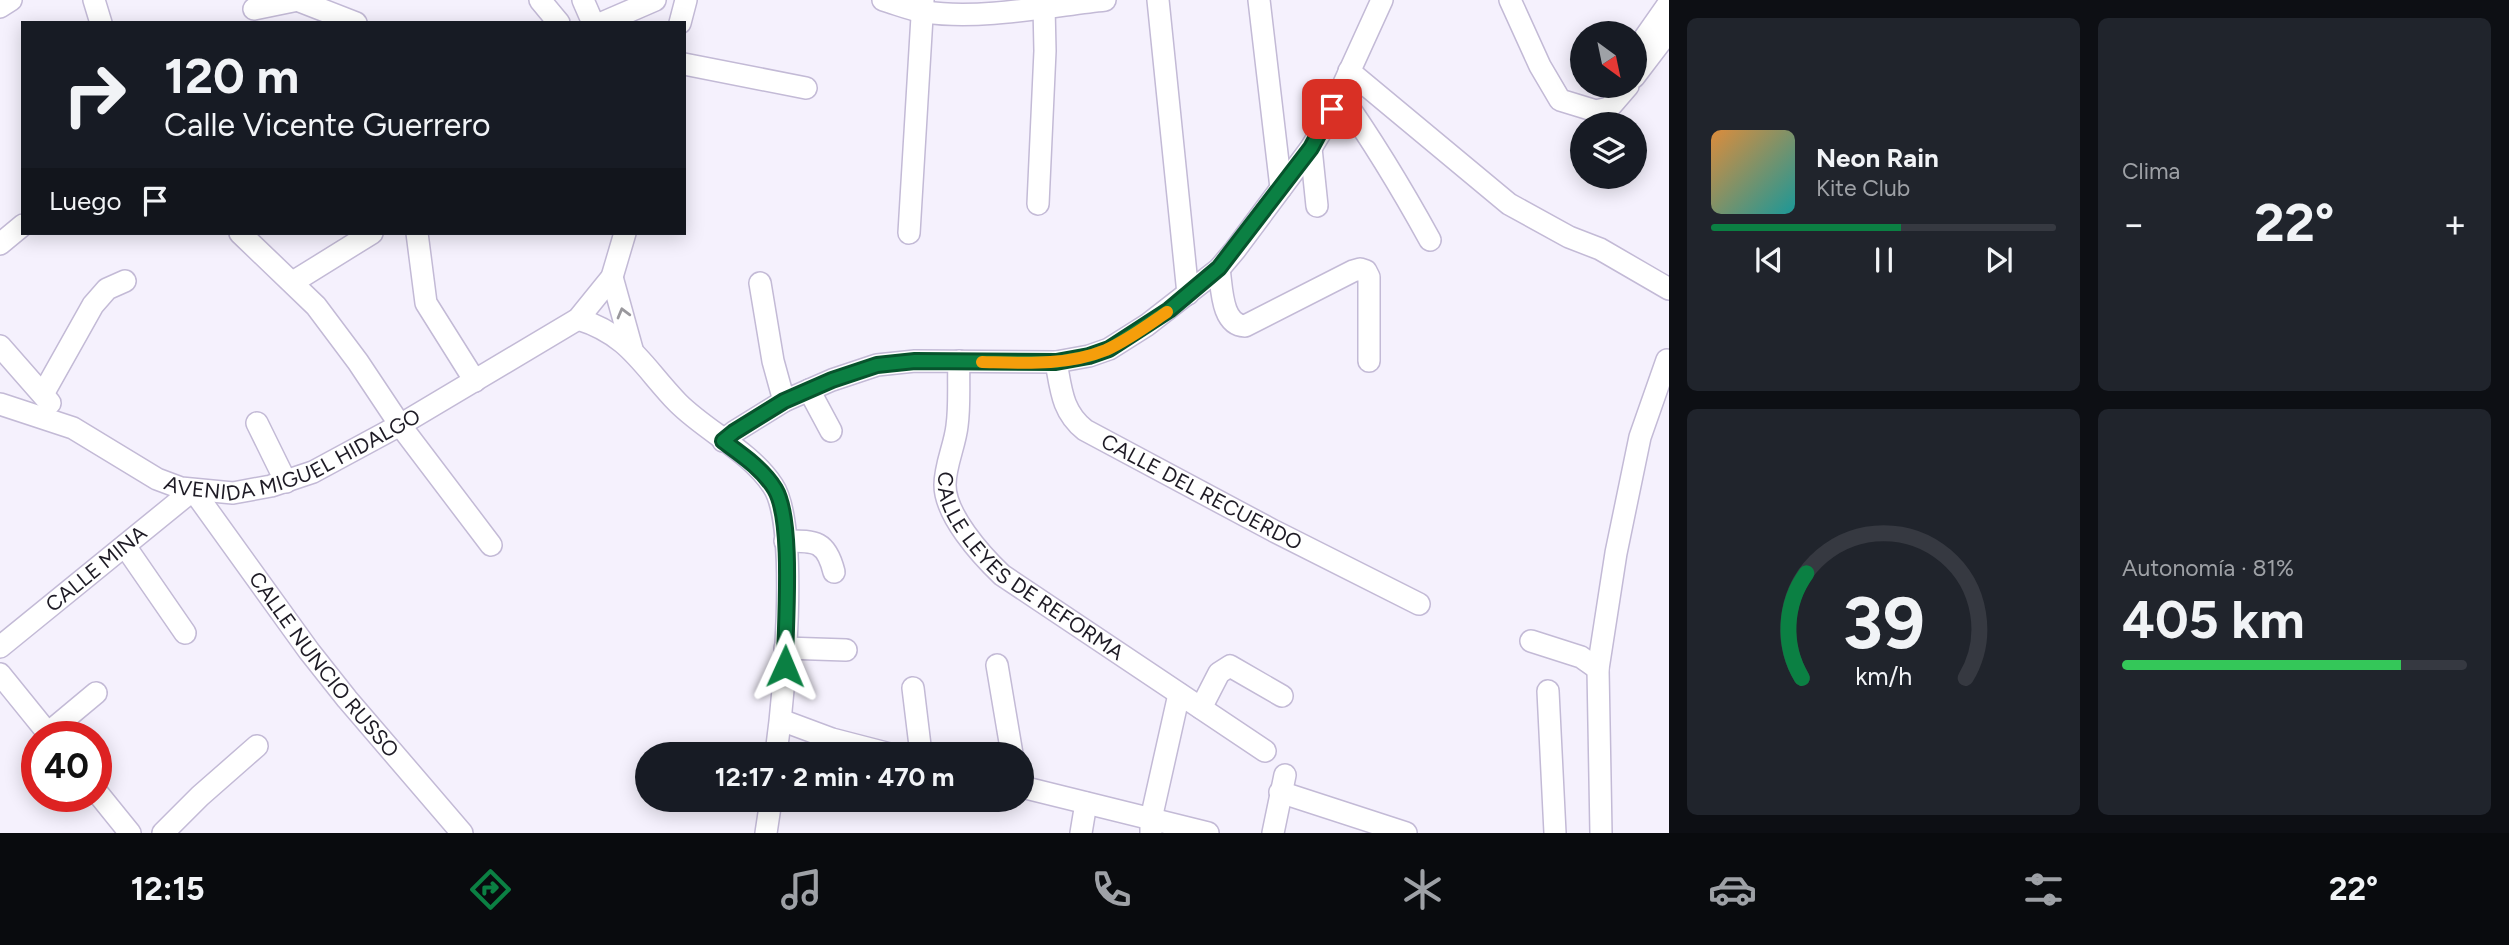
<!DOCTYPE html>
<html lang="es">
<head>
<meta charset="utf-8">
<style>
  :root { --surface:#171b24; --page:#20242c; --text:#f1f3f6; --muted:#9ea1a6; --line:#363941; --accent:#0b8043 }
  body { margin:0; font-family:Figtree,sans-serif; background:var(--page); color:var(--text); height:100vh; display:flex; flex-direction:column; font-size:26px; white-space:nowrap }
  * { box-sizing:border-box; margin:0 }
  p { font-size:23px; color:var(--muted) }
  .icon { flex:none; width:38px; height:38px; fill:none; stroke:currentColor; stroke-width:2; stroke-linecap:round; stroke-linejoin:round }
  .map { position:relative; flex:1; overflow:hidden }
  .drawer { display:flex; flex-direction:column; gap:18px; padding:18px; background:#0d0f14; width:840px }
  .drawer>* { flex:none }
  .top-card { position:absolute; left:21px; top:21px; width:665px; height:214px; border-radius:0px; box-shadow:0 4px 18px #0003; background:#171b24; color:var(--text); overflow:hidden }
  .needle { width:46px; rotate:147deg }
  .controls { position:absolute; left:1570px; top:21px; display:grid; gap:14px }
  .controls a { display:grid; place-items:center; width:77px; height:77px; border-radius:50%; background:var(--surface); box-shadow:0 4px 18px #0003; font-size:35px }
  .speed { position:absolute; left:21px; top:721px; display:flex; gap:14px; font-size:35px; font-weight:700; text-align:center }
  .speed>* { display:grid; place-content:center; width:91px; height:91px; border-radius:50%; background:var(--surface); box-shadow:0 4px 18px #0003; line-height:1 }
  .speed .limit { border:10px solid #d22; background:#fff; color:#111 }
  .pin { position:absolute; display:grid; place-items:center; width:60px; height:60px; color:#fff; margin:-30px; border-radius:14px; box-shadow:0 4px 10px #0006 }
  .me { position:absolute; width:77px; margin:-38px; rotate:1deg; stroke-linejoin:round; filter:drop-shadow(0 0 5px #0008) }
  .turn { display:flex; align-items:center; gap:24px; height:147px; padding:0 28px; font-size:32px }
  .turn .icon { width:91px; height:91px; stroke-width:2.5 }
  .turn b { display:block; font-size:49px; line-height:60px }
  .then { display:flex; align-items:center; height:66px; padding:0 28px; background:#0003; gap:14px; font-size:26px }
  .big { font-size:52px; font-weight:700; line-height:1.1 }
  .drawer .tile { flex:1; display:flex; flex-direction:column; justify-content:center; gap:10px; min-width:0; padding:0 24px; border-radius:10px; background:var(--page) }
  .drawer .dial { align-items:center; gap:0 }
  .dial svg { height:182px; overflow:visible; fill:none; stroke:var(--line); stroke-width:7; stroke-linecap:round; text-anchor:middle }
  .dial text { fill:var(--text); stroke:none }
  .song { display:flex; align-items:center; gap:21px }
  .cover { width:84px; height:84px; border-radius:10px; background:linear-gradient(135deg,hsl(30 70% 55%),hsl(180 70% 35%)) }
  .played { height:7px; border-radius:4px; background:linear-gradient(90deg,var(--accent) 55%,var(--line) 55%) }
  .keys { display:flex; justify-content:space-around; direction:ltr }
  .heat { display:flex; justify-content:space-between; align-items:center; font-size:38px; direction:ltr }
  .charge { height:10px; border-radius:5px; background:linear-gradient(90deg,#34c759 81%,var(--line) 0) }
  .drawer .tiles { flex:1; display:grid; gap:18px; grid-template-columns:repeat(2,1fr) }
  .trip { position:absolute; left:635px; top:742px; width:399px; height:70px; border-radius:35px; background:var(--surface); box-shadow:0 4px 18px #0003; font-weight:700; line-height:70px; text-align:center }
  .tabs { display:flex; height:112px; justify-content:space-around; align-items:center; background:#090b0e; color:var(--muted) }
  .tabs .icon { width:49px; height:49px }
  .tabs .current { color:var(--accent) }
  .tabs b { font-size:32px; color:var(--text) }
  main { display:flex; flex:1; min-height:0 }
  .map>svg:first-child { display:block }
</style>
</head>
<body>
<main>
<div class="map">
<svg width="1669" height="833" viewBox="0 0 1669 833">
  <rect width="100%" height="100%" fill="#f5f1fd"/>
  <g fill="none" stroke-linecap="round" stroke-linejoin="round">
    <g stroke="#c3bad6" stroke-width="24">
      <g id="minor">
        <polyline points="94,0 101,23"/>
        <polyline points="297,0 356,23"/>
        <polyline points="540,0 559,23"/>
        <polyline points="583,0 593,23"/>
        <path d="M883 0C897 4 911 10 925 12 981 20 1050 6 1105 0"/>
        <polyline points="1158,0 1188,294"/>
        <polyline points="1259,0 1281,188"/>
        <polyline points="1510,0 1540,66 1560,100 1596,111 1609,108 1628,86"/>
        <polyline points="0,7 11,0"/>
        <polyline points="254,9 298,0"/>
        <polyline points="602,23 655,0"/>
        <polyline points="680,23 686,0"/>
        <polyline points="1634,53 1669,3"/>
        <polyline points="684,64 806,88"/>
        <polyline points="1349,71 1509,204 1569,237 1600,249 1669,289"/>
        <polyline points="1634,77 1669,31"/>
        <path d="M1339 93C1373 141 1402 189 1430 240"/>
        <polyline points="1311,148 1317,206"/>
        <polyline points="1038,204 1045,51 1044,6"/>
        <polyline points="240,233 316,306 358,362 400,425 491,545"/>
        <polyline points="417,233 426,303 475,381"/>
        <polyline points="909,233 923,0"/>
        <polyline points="0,244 23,225"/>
        <path d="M1219 269C1222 287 1221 325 1245 326L1353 271 1360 269 1366 271 1369 277V361"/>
        <polyline points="612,277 632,349"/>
        <polyline points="293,282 372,233"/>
        <polyline points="760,283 773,361 784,401"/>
        <path d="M578 319C630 335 643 367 678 403 707 432 750 451 773 486 800 526 783 703 776 754"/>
        <polyline points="0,346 50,403"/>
        <path id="s1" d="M959 361C958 382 960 405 957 426 955 445 945 465 945 485 945 515 981 555 1002 575L1265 751"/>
        <path id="s2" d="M1056 362C1061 389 1062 412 1085 430L1274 531 1419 604"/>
        <polyline points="809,390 831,431"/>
        <polyline points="43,394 93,305 107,289 125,281"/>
        <path id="s3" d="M0 404 73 428 157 479 181 488 233 493 271 486 313 472 400 425 578 319 612 277 625 233"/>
        <polyline points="257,423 286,482"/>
        <polyline points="723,441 734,432 784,401 832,380 877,365 915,361 1056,362 1089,356 1109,349 1147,325 1219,269 1235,250 1311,148 1325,125 1382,0"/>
        <path d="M785 541C815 541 826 540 834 572"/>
        <polyline points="125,546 185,633"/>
        <polyline points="1531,641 1581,657 1598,669"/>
        <path id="s4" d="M0 647 193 490 309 651 347 699 462 833"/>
        <polyline points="785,648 846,650"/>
        <polyline points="997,665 1012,754"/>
        <polyline points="0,674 51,737"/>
        <polyline points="913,688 921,754"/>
        <polyline points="1548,691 1555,833"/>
        <polyline points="1201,708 1219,673 1230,666 1282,696"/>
        <polyline points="781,720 832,739 890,754"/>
        <polyline points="48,733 96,693"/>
        <polyline points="1022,787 1208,833"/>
        <polyline points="96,791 130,833"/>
        <polyline points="1280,792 1406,833"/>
        <polyline points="1151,832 1151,819 1179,694"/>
        <polyline points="163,833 200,796 257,746"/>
        <polyline points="766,833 771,800"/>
        <polyline points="1081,833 1086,803"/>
        <polyline points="1273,833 1285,775"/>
        <polyline points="1601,833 1598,669 1616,553 1640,437 1667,360"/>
      </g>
    </g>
    <use href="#minor" stroke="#fff" stroke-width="21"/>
  </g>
  <defs><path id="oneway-chevron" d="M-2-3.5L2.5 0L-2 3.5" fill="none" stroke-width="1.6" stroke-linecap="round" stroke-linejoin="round" transform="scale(1.75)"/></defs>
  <use stroke="#9a989d" href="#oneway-chevron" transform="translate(623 313) rotate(-105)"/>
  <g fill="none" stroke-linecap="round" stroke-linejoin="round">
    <g stroke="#07532c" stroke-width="18">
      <path id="route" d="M785 666C785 626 794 521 775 489 763 469 742 455 723 441L734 432 784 401 832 380 877 365 915 361 1056 362 1089 356 1109 349 1169 310 1219 268 1311 148 1332 109"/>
    </g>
    <use href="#route" stroke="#0b8043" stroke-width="12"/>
    <path stroke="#f59e0b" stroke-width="12" d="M982 362C1023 363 1067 366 1106 350 1128 340 1148 325 1167 312"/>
  </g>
  <g text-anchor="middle" stroke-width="5" stroke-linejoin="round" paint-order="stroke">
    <g font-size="21" fill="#1e1b25" stroke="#fff">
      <text dy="7" stroke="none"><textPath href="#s3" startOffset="320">AVENIDA MIGUEL HIDALGO</textPath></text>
      <text dy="7" stroke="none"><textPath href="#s2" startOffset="208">CALLE DEL RECUERDO</textPath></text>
      <text dy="7" stroke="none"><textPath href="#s1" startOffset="245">CALLE LEYES DE REFORMA</textPath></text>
      <text dy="7" stroke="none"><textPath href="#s4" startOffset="124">CALLE MINA</textPath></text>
      <text dy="7" stroke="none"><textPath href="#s4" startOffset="467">CALLE NUNCIO RUSSO</textPath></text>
    </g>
  </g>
</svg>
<div class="controls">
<a><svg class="needle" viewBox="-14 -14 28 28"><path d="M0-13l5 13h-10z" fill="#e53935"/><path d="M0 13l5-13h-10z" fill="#9ea1a6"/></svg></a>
<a><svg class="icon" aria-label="layers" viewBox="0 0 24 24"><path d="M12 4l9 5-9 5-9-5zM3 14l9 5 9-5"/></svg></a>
</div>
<div class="speed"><div class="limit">40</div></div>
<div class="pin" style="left:1332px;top:109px;background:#d93025"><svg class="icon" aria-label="arrive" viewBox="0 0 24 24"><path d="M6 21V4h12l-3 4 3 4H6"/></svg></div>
<svg class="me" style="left:785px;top:666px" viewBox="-20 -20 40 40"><path d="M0-17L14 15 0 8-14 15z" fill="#0b8043" stroke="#fff" stroke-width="4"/></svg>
<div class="trip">12:17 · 2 min · 470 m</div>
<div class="top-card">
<div class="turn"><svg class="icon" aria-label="right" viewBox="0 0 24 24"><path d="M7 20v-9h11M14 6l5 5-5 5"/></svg><div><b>120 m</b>Calle Vicente Guerrero</div></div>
<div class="then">Luego<svg class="icon" aria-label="arrive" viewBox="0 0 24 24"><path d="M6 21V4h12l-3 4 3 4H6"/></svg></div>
</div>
</div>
<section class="drawer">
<div class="tiles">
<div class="tile">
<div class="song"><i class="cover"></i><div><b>Neon Rain</b><p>Kite Club</p></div></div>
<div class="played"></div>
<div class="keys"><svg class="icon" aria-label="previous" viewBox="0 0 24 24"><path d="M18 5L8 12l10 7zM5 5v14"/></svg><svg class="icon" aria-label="pause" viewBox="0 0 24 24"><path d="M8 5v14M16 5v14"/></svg><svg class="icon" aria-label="next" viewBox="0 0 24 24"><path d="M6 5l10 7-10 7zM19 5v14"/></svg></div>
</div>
<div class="tile"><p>Clima</p>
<div class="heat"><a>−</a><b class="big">22°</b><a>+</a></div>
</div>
<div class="tile dial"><svg viewBox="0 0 100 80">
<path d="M14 69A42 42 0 1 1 86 69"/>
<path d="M14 69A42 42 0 0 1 16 23" stroke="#0b8043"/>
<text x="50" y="56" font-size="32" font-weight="700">39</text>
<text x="50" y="72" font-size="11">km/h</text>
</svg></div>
<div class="tile"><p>Autonomía · 81%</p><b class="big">405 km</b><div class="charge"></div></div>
</div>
</section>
</main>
<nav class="tabs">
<b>12:15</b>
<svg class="icon current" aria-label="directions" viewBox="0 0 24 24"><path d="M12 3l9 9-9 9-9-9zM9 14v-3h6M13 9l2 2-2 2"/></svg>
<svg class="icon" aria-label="music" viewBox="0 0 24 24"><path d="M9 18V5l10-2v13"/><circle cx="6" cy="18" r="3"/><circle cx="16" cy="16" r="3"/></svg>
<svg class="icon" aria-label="phone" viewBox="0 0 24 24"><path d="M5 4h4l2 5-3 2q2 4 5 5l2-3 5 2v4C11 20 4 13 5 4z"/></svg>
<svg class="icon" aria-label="climate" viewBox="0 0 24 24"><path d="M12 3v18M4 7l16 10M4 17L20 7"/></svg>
<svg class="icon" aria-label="car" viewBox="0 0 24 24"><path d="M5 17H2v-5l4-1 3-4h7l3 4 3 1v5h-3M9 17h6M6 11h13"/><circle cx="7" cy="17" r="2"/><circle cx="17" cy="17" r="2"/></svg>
<svg class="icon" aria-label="filters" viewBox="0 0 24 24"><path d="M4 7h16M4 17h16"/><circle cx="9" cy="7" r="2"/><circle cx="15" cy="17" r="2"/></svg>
<b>22°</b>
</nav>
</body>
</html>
